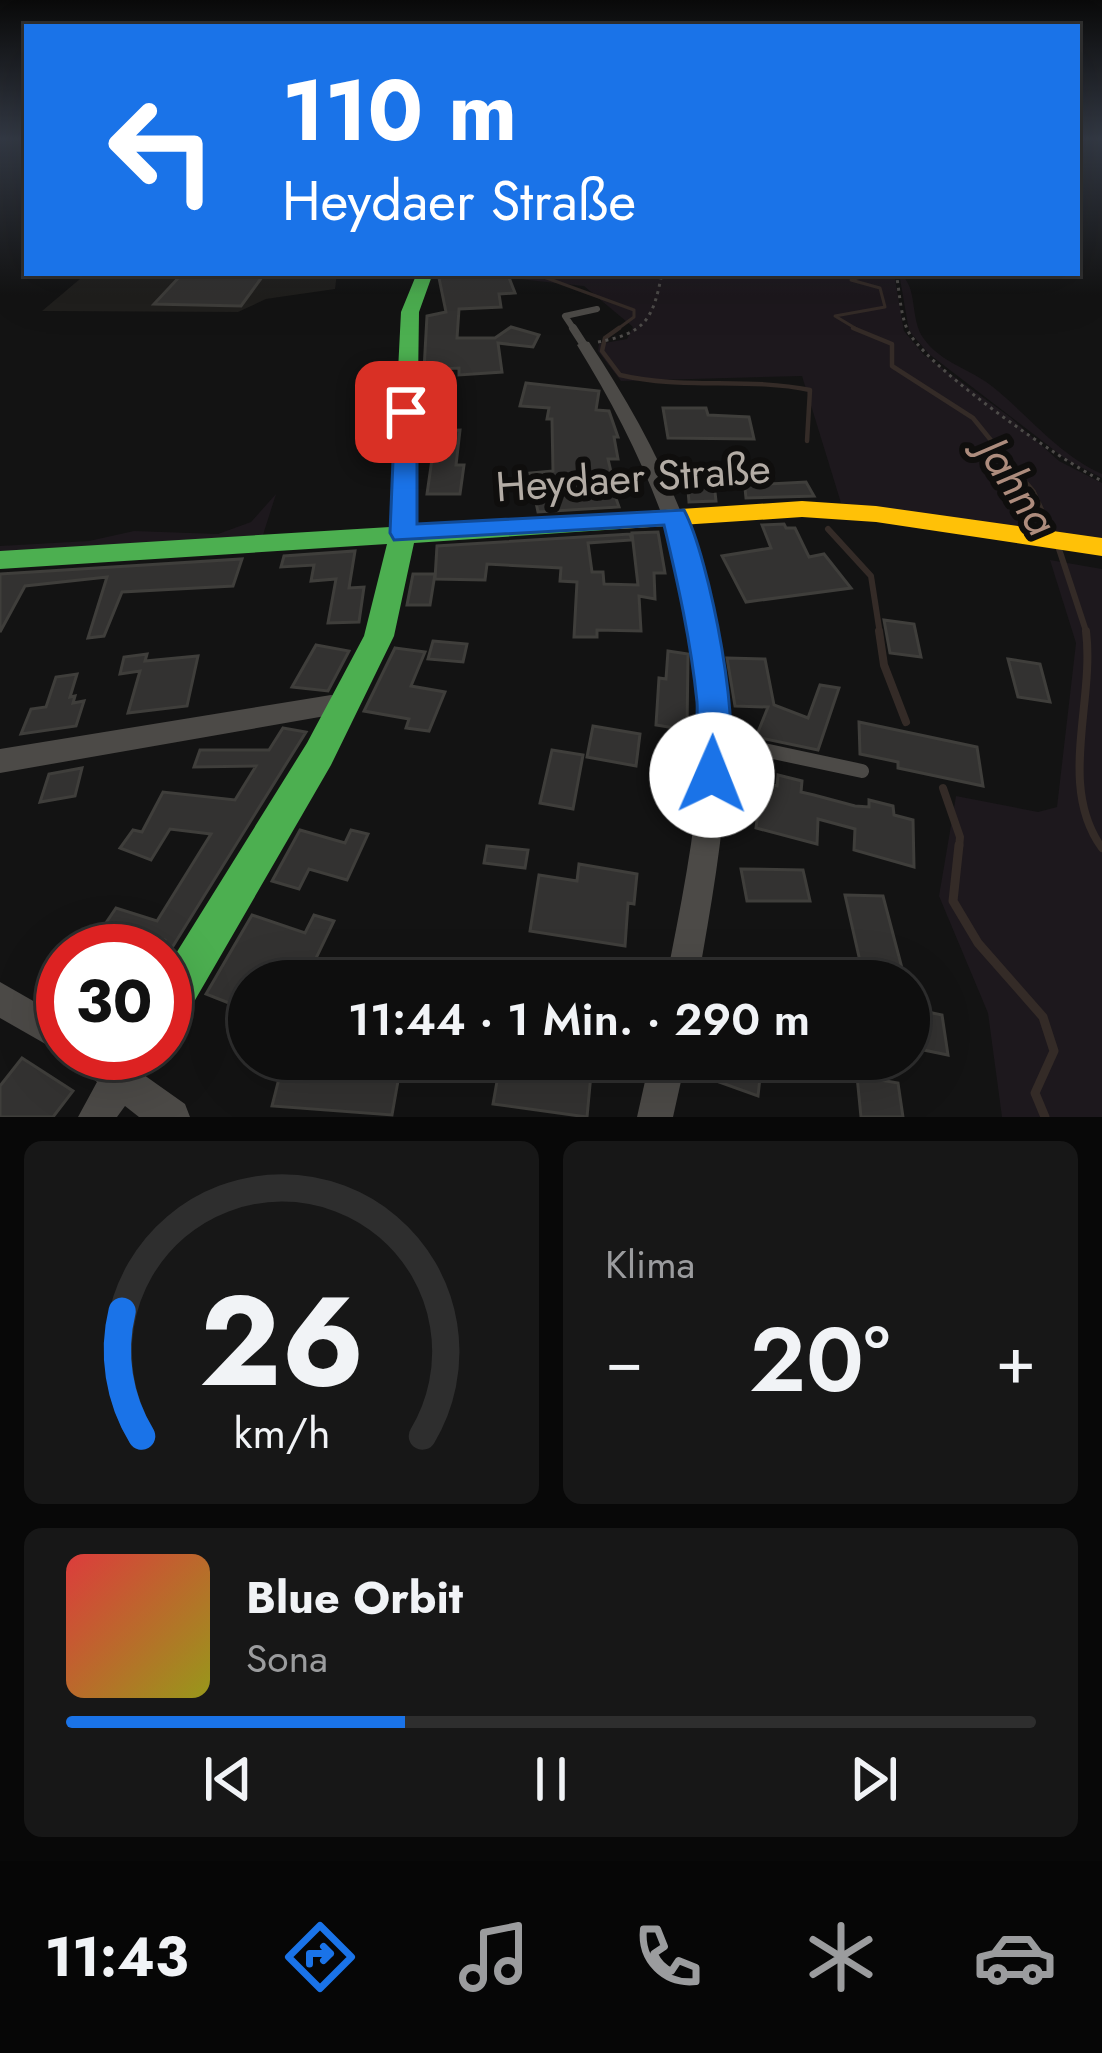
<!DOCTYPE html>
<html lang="de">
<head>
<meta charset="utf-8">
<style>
  :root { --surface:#0e0e0e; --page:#171717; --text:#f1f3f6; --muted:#9b9c9e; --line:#2e2e2e; --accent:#1a73e8 }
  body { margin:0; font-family:Jost,sans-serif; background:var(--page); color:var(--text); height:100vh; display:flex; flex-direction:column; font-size:45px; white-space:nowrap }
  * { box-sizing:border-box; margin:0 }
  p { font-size:39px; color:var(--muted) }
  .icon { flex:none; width:66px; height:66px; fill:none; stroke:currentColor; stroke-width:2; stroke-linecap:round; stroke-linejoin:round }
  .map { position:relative; height:1117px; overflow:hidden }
  .details { display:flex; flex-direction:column; gap:24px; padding:24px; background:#080808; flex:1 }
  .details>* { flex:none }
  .hud { position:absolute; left:24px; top:24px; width:1056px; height:252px; border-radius:0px; box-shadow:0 12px 48px #0002,0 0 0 3px var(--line); background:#1a73e8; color:#fff; overflow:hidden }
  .speed { position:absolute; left:36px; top:924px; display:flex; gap:24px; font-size:60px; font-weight:700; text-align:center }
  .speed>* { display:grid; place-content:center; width:156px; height:156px; border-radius:50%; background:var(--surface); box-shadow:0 12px 48px #0002,0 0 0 3px var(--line); line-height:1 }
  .speed .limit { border:18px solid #d22; background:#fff; color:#111 }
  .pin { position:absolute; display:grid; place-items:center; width:102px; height:102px; color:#fff; margin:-51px; border-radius:24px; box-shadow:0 6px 18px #0006 }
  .me { position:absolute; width:132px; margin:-66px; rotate:1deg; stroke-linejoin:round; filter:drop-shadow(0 0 9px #0008) }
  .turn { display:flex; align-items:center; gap:42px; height:252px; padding:0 60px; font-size:54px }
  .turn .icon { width:156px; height:156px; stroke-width:2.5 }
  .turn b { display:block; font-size:84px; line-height:102px }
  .big { font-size:90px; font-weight:600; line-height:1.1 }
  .details .tile { flex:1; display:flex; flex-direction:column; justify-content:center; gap:18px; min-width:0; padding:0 42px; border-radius:18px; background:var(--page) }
  .details .dial { align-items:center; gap:0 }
  .dial svg { height:312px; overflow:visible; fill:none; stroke:var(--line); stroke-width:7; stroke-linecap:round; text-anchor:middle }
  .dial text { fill:var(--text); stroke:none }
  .song { display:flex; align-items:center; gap:36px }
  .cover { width:144px; height:144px; border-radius:18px; background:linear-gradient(135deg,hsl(0 70% 55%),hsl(60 70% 35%)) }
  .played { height:12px; border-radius:6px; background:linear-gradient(90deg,var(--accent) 35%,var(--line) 35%) }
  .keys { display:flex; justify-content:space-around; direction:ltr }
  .heat { display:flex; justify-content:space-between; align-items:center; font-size:66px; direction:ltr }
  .details .tiles { flex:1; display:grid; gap:24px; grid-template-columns:1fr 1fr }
  .tile:last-child { grid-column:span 2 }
  .trip { position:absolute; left:228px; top:960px; width:702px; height:120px; border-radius:60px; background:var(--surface); box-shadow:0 12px 48px #0002,0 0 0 3px var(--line); font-weight:600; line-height:120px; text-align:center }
  .menu { display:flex; height:192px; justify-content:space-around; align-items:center; background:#060606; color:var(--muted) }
  .menu .icon { width:84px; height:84px }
  .menu .on { color:var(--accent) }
  .menu b { font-size:54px; color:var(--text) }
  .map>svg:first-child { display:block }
</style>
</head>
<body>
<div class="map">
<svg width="1102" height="1117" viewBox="0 0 1102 1117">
  <rect width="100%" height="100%" fill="#131313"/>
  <polygon fill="#201f1d" points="87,273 337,273 335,289 266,299 238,312 42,311"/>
  <g fill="#1d181d">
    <polygon points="516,273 894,273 904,331 924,355 1010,417 1059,461 1102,483 1102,539 841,503 802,376 621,381 598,351 599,344 627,339 633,327 584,286 518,279"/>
    <path d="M899 273C919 286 909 319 924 339 941 363 971 369 993 387 1029 416 1058 454 1102 474V478L1067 460 929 354 909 331Z"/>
    <polygon points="276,494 263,535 0,553 0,546 89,541 134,531 218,534 251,522"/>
    <polygon points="1050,560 1102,569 1102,1117 1002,1117 988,1013 939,896 956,796 1038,812 1057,807 1076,643"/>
  </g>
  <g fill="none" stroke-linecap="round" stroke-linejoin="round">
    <g stroke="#342b27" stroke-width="3">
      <polyline points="533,273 634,310 634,317 615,331"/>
      <polyline points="860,331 835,316 885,307 880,288 851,280 873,273"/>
    </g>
    <g stroke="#342b27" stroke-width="4.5">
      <path d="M619 328 605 338 602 351 620 375C683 390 747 377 810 390L807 441"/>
      <polyline points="853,328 892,344 892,366 973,418 1011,465"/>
    </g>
    <g stroke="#342b27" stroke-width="6">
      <polyline points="1008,462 1033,492 1052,534"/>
      <polyline points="828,529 871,576 880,634"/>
      <polyline points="1058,546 1087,634"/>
    </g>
    <g stroke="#342b27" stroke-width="8">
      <polyline points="879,631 884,665 906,722"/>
      <path d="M1086 631C1095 702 1057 786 1102 848"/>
      <polyline points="943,788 960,837 959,848"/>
    </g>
    <polyline stroke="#342b27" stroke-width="9" points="959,845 953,901 978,943 1043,1017 1054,1051 1035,1093 1045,1117"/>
  </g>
  <g fill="#333231" stroke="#3f3e3b" stroke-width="3">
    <polygon points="183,273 265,273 241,306 154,304"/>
    <polygon points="438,273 508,275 515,293 499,294 501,307 459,309 457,338 495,338 511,327 539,335 533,347 498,343 502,372 459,375 459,368 424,370 427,316 446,312"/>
    <polygon points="526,383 599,391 596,410 609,411 618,437 614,437 618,459 608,459 612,476 608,476 619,507 538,512 530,473 553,471 552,419 547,419 549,408 520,406"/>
    <polygon points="663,408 706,408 708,415 749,417 754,439 668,438"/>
    <polygon points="460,430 456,465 464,465 460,494 427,494 436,431"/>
    <polygon points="686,466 704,467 705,475 713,475 716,501 689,502"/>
    <polygon points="754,474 767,474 769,484 806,482 814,496 746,498 744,478 754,479"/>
    <polygon points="784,524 786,528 795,528 809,557 824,554 851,588 746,602 722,556 771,548 762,525"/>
    <polygon points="658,532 665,573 654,573 655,599 639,596 641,631 597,630 597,637 574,637 577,582 560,581 561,568 487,564 485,580 435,579 437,546 630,534 632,540 588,543 592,572 603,572 604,584 638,585 632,533"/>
    <polygon points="355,551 349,588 364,587 359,622 328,623 336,579 311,581 314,565 281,567 284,556"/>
    <polygon points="242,559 233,586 122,592 104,636 88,638 107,577 25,586 0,632 0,574"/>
    <polygon points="413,574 435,574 430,605 407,605"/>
    <polygon points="884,620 914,624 921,657 890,653"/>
    <polygon points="433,641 467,644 463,662 428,659"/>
    <polygon points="316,645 349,651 328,691 292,687"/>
    <polygon points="395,648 425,652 411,686 445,692 429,731 406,728 409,719 364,711"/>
    <polygon points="668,651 688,654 687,730 656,725 659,678 666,679"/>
    <polygon points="147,654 145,661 198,656 187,706 128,713 140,671 120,674 124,657"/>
    <polygon points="727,658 765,659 774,705 808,718 820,685 839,688 818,750 756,737 768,707 735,706"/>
    <polygon points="1008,659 1040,664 1050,702 1018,697"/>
    <polygon points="77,674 70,697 75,696 73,703 84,701 76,726 21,734 31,709 46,707 56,677"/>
    <polygon points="859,722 977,747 983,786 898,768 898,762 860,754"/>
    <polygon points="593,726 640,734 636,766 587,757"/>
    <polygon points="283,728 306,732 165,959 165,940 142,932 130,951 87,951 116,908 157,921 211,834 170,829 151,860 120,848 133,830 142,832 163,792 235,800 256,766 194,767 200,750 269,750"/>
    <polygon points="552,750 583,755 573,809 540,803"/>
    <polygon points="82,768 75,796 40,802 49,774"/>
    <polygon points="778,775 802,781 801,792 814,795 855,806 869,807 869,800 893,806 894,815 913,820 914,867 854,850 855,829 818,819 817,844 756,828 759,804 739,798 742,778 777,786"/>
    <polygon points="300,830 345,843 351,830 368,834 347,880 309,869 299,889 272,881"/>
    <polygon points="487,846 528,850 525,868 484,863"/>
    <polygon points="579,864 637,874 634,904 628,903 625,946 530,931 539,875 577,881"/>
    <polygon points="741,869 803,870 810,901 747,901"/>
    <polygon points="845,895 883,896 903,972 862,970"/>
    <polygon points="252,915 305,933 314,915 334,921 305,981 249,981 239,1007 206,994"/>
    <polygon points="756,962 824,963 828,981 759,981"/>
    <polygon points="909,1008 942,1015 948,1055 909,1047"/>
    <polygon points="22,1058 73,1091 53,1117 0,1117 0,1086"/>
    <polygon points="284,1059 401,1064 392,1115 272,1106"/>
    <polygon points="501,1059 591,1074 587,1117 493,1104"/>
    <polygon points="697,1059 762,1059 758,1096 694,1073"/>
    <polygon points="857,1076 898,1083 903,1117 861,1117"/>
  </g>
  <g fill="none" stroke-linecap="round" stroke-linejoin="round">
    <g stroke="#4d4b49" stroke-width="3" stroke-dasharray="3 4.5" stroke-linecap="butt">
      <path d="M896 273C900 292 900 320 911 336 939 376 1056 457 1102 481"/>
      <path d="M598 342C646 333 653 319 662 273"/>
    </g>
    <polyline stroke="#4c4a47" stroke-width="6" points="575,331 565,316 597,309"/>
    <polyline stroke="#4c4a47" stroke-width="8" points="573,328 584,345"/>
    <polyline stroke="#4c4a47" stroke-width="14" points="717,740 862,771"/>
    <g fill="#4c4a47" fill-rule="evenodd">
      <path d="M584 341 589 342C664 454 721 579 727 716 730 805 713 894 698 981H666C683 894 702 805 701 716 699 581 647 458 577 345Z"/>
      <polygon points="331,695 354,700 358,707 354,714 345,718 331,715 0,773 0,749"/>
      <polygon points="0,982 63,1018 63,1053 66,1053 63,1054 0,1018"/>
      <polygon points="70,1053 156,1053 144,1075 185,1104 190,1117 139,1117 125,1106 117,1117 78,1117 97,1082 76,1065"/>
      <polygon points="650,1059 686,1059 673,1117 637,1117"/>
    </g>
    <polygon fill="#4caf50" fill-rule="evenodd" points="417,273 433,273 419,312 416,525 620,513 633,521 620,529 414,543 394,636 331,765 180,1026 165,1033 165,971 307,743 364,636 387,544 0,569 0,551 390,527 401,312"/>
    <polygon fill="#ffc107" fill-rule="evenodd" points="802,501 876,506 1102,538 1102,556 876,522 802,517 620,529 607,521 620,513"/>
  </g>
  <linearGradient id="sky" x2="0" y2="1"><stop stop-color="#0a0a0a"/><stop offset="0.47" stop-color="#333944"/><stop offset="1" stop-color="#333944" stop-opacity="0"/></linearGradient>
  <rect width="1102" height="295" fill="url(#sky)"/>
  <path fill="#1a73e8" stroke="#114b97" stroke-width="3" d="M406 406 417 412V524L684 510C709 556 746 740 725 786L712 791 700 786C688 761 699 729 697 702 691 642 678 584 664 525L394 540 390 533 395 412Z"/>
  <g text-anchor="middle" stroke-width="12" stroke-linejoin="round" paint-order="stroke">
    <g font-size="42" fill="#b3aca5" stroke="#0f0e0d">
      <text transform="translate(633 477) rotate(-4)" y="15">Heydaer Straße</text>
    </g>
    <g font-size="45" font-style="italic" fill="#ad8c7d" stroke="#0f0e0d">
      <text transform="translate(1018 486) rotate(57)" y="16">Jahna</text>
    </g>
  </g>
</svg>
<div class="speed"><div class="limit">30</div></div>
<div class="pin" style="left:406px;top:412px;background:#d93025"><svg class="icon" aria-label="arrive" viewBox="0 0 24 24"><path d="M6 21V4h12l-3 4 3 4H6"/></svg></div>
<svg class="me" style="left:712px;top:775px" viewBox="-20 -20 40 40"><circle r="19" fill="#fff"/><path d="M0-13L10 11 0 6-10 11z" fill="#1a73e8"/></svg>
<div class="trip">11:44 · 1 Min. · 290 m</div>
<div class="hud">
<div class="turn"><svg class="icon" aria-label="left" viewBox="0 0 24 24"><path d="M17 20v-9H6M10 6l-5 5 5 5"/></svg><div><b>110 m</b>Heydaer Straße</div></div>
</div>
</div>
<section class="details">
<div class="tiles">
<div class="tile dial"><svg viewBox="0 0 100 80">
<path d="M14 69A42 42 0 1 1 86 69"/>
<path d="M14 69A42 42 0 0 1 9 37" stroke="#1a73e8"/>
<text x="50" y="56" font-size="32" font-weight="700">26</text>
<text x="50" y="72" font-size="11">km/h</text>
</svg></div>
<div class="tile"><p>Klima</p>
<div class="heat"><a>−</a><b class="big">20°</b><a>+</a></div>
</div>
<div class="tile">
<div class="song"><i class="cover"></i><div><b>Blue Orbit</b><p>Sona</p></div></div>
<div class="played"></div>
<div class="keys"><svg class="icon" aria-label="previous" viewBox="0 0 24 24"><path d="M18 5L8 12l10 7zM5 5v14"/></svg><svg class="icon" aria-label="pause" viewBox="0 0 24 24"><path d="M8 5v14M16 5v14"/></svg><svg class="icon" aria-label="next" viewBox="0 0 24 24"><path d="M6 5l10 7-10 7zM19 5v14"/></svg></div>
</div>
</div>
</section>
<nav class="menu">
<b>11:43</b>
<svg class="icon on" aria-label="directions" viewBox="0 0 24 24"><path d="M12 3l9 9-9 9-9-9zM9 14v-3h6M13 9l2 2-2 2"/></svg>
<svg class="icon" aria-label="music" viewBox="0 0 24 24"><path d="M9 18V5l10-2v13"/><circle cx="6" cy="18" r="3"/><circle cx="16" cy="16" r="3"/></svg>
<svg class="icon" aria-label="phone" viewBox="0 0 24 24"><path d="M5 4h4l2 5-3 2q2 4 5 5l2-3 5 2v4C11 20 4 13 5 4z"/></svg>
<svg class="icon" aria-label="climate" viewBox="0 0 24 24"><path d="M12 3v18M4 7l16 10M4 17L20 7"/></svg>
<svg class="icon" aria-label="car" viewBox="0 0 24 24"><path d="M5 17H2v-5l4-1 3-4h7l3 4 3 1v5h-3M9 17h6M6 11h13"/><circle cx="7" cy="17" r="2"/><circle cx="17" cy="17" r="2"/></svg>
</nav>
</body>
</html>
